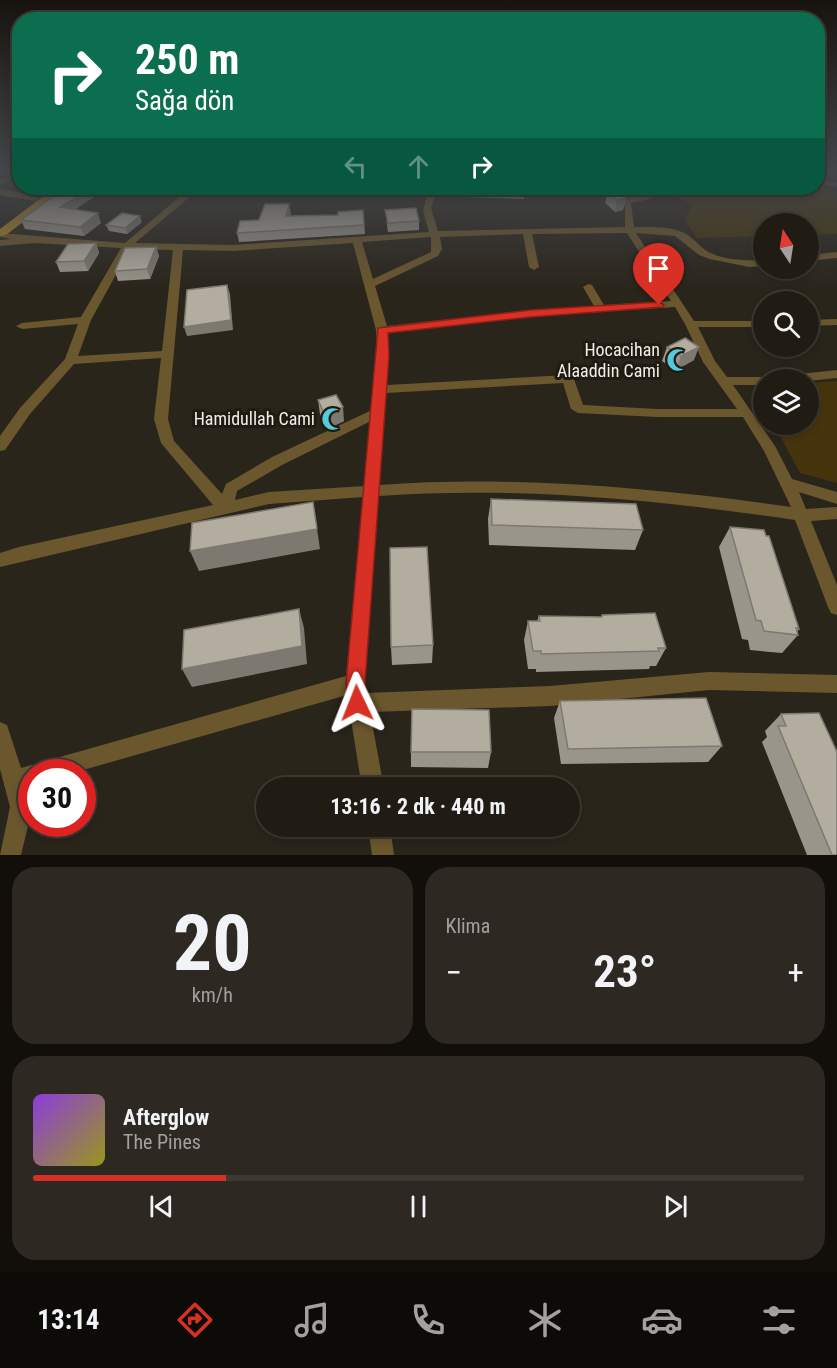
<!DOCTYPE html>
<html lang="tr">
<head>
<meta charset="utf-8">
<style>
  :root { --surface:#201c14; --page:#2d2922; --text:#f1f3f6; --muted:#a2a1a0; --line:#3d3a34; --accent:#d93025 }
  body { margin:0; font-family:"Roboto Condensed",sans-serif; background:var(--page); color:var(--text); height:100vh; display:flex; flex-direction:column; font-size:22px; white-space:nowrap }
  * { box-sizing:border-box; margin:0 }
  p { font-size:20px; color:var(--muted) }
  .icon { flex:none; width:33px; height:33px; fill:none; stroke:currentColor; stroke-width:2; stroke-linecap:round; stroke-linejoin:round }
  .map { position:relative; height:855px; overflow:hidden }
  .side { display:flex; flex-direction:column; gap:12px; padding:12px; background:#120f0b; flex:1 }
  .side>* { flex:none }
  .banner { position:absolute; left:12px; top:12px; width:813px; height:183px; border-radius:24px; box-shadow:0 3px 9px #0003,0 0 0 2px var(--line); background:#0b6e4f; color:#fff; overflow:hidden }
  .needle { width:39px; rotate:348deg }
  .fabs { position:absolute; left:753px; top:213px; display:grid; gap:12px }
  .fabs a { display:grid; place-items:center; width:66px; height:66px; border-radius:50%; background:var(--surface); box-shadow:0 3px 9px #0003,0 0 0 2px var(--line); font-size:30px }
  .speed { position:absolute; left:18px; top:759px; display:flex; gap:12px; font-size:30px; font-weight:700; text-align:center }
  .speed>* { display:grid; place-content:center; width:78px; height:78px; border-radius:50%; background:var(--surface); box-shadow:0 3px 9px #0003,0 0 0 2px var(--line); line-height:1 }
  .speed .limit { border:9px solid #d22; background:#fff; color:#111 }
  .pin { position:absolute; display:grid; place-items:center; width:51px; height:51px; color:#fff; margin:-62px -26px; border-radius:50% 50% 50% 0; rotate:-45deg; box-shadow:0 0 6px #0007 }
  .pin .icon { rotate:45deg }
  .me { position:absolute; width:66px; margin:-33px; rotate:358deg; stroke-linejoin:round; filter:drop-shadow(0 0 4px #0008) }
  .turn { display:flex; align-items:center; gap:21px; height:126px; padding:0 24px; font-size:27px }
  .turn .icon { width:78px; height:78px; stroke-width:2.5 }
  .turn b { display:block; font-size:42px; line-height:51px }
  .lanes { display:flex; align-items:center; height:57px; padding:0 24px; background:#0003; justify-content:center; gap:30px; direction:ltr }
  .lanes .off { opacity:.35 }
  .big { font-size:45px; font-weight:700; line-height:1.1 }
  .side .tile { flex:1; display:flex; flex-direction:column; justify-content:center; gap:9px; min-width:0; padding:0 21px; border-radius:24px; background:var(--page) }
  .side .dial { align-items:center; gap:0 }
  .dial b { font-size:78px; line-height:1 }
  .song { display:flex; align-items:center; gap:18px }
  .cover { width:72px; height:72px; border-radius:9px; background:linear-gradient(135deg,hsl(270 70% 55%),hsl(60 70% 35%)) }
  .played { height:6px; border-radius:3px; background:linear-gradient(90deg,var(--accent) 25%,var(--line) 25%) }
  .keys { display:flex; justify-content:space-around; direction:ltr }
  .heat { display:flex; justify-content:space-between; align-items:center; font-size:33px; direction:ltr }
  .side .tiles { flex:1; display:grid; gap:12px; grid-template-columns:1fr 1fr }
  .tile:last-child { grid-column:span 2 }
  .trip { position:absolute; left:256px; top:777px; width:324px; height:60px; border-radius:30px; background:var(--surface); box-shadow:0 3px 9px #0003,0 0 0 2px var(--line); font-weight:700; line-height:60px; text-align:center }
  .tab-bar { display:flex; height:96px; justify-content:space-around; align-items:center; background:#0d0b08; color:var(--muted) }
  .tab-bar .icon { width:42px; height:42px }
  .tab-bar .selected { color:var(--accent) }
  .tab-bar b { font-size:27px; color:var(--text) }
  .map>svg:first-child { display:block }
</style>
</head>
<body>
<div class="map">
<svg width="837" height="855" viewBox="0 0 837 855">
  <rect width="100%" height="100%" fill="#2a251b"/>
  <g fill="#46340d">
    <polygon points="818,185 824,185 837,195 837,234 809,235 808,224 764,224 763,236 697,238 685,220 692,205 665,191 670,188 760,188 767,191 790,189 789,188 818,188"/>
    <polygon points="837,381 837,483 800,473 774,425 808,424 809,383"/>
  </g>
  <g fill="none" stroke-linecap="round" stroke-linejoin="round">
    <g fill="#6b572e" fill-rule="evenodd">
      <polygon points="20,171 20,176 0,185 0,180"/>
      <polygon points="818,180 837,183 837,187 818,184"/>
      <path d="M190 188 222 190H429L430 188H438L431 208 438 231 625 227V207L616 188H624L629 198C643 195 655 188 669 188L646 200 631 203 634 227C649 227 668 226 682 232 691 235 696 243 704 249 718 260 746 261 764 260V266L749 267 710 259 699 255 675 236 636 233 694 321H764V327H698L715 361 727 377H764L769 380H764V385H733L775 446 792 479 837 492V504L799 492 806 509 837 507V519L811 521 837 585V615L831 613 828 607 795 520C659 500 517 486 379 496L365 683 366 693 550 686 709 672 837 675V693L709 690 550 706 370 712 384 788H362L347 695 76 772H32V786L26 787 32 809 21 855H0L10 807 0 769V722L7 725 21 768 346 676 363 497 269 504 0 567V553L19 547 213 505 161 443 154 419 161 358 74 364 30 414 5 450 0 451V436L20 408 65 359 78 324 22 329 16 326 22 323 81 317 121 248 34 243 0 246V240L11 239 0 237V233L125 243ZM193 194 427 196 423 211 429 232 233 245 135 243ZM627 233 671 301 604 305 592 285 588 284 583 287 594 306 531 310 387 326 375 286 438 256 442 249 440 237 523 234 529 267 534 270 539 267 532 234ZM431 237V252L373 279 362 242ZM353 243 376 330 377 356 372 410 272 457 226 484 222 494 174 441 168 419 183 250 233 251ZM130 249 173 250 162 351 78 356 91 320ZM675 307 685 324 703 362 737 409H657L583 405 574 379 568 375 387 385 388 333 531 316ZM563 383 571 409 578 413 657 417H743L764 451 791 507C656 488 515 475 379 485L386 393ZM371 421 365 486 269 492 235 500 237 491 282 465Z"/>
      <polygon points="0,189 35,195 39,198 35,201 0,195"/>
      <polygon points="837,252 837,258 808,261 808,255"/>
      <polygon points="837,319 837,325 808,326 808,320"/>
      <polygon points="837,370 837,378 808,381 775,380 781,376"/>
      <polygon points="368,826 390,826 394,855 372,855"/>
    </g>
    <polygon fill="#b08626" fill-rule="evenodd" points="60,188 72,188 49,202 6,235 0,236 0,229 41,198"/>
  </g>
  <g fill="#9a958a">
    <polygon points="464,188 525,190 524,199 464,197"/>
    <polygon points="607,192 626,198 623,210 615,212 605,203"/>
    <polygon points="51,195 97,195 74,210 101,223 84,236 25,229 21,220 52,198"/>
    <polygon points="363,210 365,234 239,242 237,233 259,220 291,213 290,216 338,215"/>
    <polygon points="385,210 419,221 419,230 388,232"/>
    <polygon points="142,222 127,234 109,231 106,225"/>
    <polygon points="96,243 99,253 88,271 60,272 56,262"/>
    <polygon points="156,247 159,256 150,279 118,281 115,271"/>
    <polygon points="667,347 694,360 676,370 662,361"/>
    <polygon points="318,400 344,421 327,429 320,414"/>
    <polygon points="491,499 643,530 635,550 489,545 488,519"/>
    <polygon points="730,527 799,629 797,632 798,635 782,653 750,650 748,640 742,639 719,547"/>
    <polygon points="602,615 666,648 656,666 650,666 649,669 536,672 536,669 528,669 524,640 528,621 537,621 539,616 601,617"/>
    <polygon points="433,645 432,663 392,665 391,647"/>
    <polygon points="560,701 722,746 708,762 561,764 554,718"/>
    <polygon points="781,714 837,855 807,855 762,742 767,737 765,731"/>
    <polygon points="411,752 491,752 488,768 411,767"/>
  </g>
  <g fill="#7d7970">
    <polygon points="92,188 94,188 97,195 63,216 60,207"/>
    <polygon points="626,198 623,210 615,212 617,200"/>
    <polygon points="289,204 291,213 287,225 286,216"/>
    <polygon points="98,213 101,223 84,236 80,227"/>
    <polygon points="140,216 142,222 127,234 125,228"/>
    <polygon points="96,243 99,253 88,271 84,261"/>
    <polygon points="156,247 159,256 150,279 147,269"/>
    <polygon points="227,285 230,294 233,330 187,336 184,327"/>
    <polygon points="699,347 694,360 676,370 681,356"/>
    <polygon points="343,407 344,421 327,429 325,415"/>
    <polygon points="313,502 320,549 199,571 190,551"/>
    <polygon points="299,609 304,628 307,664 192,687 182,669"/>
  </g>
  <g fill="#b3ada0" stroke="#7d7970" stroke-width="1.5">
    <polygon points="66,188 92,188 60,207 98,213 80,227 21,220 54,196 51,195"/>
    <polygon points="464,188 524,188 525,190 464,189"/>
    <polygon points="620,190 626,198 617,200 607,192"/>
    <polygon points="265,204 289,204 286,216 338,215 338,212 363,210 364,225 237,233 240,221 259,220"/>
    <polygon points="416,208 419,221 388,223 385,210"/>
    <polygon points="122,213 140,216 125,228 106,225"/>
    <polygon points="96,243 84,261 56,262 68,244"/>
    <polygon points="156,247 147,269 115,271 125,248"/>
    <polygon points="227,285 231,320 184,327 187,290"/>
    <polygon points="685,338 699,347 681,356 667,347"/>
    <polygon points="336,395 343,407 325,415 318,400"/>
    <polygon points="491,499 636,504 643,530 492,525"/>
    <polygon points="313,502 317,529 190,551 192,523"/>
    <polygon points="730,527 764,530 766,536 769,536 799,629 796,628 798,635 764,631 761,621 756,620"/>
    <polygon points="427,547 433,645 391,647 390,548"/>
    <polygon points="299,609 302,646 182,669 184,630"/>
    <polygon points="655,613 666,648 658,648 659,651 541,654 541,651 533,651 528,621 540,621 539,616 602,617 602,615"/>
    <polygon points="706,698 722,746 568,749 560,701"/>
    <polygon points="412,709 489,710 491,752 411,752"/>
    <polygon points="819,713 837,752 837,855 832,855 778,726 786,726 781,714"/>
  </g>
  <linearGradient id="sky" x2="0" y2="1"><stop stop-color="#17140f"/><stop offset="0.59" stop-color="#44464a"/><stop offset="1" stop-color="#44464a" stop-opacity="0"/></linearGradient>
  <rect width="837" height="290" fill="url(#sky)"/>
  <polygon fill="#d93025" stroke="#8d1f18" stroke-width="1.5" points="659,302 664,305 663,307 531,317 388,333 389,356 365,683 367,703 364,710 357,713 350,710 346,683 378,328 531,310"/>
  <defs>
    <g id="mosque-bare" transform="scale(1.8)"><path d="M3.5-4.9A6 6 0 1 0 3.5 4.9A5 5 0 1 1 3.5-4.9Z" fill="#53cbdb" stroke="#201b12" stroke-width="2.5" paint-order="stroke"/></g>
  </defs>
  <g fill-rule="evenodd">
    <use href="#mosque-bare" x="678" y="360"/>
    <use href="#mosque-bare" x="333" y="419"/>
  </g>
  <g text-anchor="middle" stroke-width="6" stroke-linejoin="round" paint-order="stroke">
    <g font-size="18" fill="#f1ede7" stroke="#201b12" text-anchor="end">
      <text x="660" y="356">Hocacihan<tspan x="660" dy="21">Alaaddin Cami</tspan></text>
      <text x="315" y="425">Hamidullah Cami</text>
    </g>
  </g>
</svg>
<div class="fabs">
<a><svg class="needle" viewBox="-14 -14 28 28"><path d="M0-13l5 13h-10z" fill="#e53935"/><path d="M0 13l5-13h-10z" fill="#a2a1a0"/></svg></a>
<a><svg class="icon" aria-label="search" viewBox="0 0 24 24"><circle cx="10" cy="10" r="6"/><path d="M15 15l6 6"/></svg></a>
<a><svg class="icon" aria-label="layers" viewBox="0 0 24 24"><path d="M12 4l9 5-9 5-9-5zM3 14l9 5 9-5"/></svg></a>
</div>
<div class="speed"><div class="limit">30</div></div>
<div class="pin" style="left:659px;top:305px;background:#d93025"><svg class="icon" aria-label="arrive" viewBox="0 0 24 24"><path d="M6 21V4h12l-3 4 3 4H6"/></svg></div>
<svg class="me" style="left:357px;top:703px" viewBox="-20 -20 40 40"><path d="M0-17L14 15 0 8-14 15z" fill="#d93025" stroke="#fff" stroke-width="4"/></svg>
<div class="trip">13:16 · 2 dk · 440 m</div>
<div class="banner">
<div class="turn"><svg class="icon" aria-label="right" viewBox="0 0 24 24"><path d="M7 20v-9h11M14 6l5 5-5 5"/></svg><div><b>250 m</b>Sağa dön</div></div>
<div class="lanes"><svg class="icon off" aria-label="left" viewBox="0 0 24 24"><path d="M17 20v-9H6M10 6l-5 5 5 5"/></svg><svg class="icon off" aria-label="ahead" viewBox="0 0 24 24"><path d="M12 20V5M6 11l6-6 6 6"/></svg><svg class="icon" aria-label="right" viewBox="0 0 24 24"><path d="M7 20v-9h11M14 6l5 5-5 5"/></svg></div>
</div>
</div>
<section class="side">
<div class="tiles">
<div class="tile dial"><b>20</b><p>km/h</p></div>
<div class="tile"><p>Klima</p>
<div class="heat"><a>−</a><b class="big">23°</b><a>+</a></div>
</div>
<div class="tile">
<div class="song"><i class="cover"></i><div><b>Afterglow</b><p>The Pines</p></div></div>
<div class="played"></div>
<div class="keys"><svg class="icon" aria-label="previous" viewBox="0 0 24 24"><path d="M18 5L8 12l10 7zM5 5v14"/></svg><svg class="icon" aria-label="pause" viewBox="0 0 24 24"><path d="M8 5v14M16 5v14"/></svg><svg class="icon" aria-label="next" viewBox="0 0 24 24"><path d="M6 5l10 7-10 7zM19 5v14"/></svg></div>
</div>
</div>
</section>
<nav class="tab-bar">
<b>13:14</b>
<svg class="icon selected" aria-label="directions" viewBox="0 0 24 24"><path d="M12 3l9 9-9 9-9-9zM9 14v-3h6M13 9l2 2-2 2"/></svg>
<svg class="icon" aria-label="music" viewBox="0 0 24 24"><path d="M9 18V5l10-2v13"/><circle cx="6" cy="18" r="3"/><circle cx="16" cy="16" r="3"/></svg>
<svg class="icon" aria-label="phone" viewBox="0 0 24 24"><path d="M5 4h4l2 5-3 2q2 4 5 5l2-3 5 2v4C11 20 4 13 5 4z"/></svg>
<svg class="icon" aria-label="climate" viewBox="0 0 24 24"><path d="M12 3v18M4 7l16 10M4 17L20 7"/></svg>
<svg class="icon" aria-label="car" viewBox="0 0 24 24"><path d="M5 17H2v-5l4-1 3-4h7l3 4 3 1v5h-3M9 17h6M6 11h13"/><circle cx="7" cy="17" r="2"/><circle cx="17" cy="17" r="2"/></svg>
<svg class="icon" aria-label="filters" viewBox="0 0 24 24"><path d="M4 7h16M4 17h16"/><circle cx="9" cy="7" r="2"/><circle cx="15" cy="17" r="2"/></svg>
</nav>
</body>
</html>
